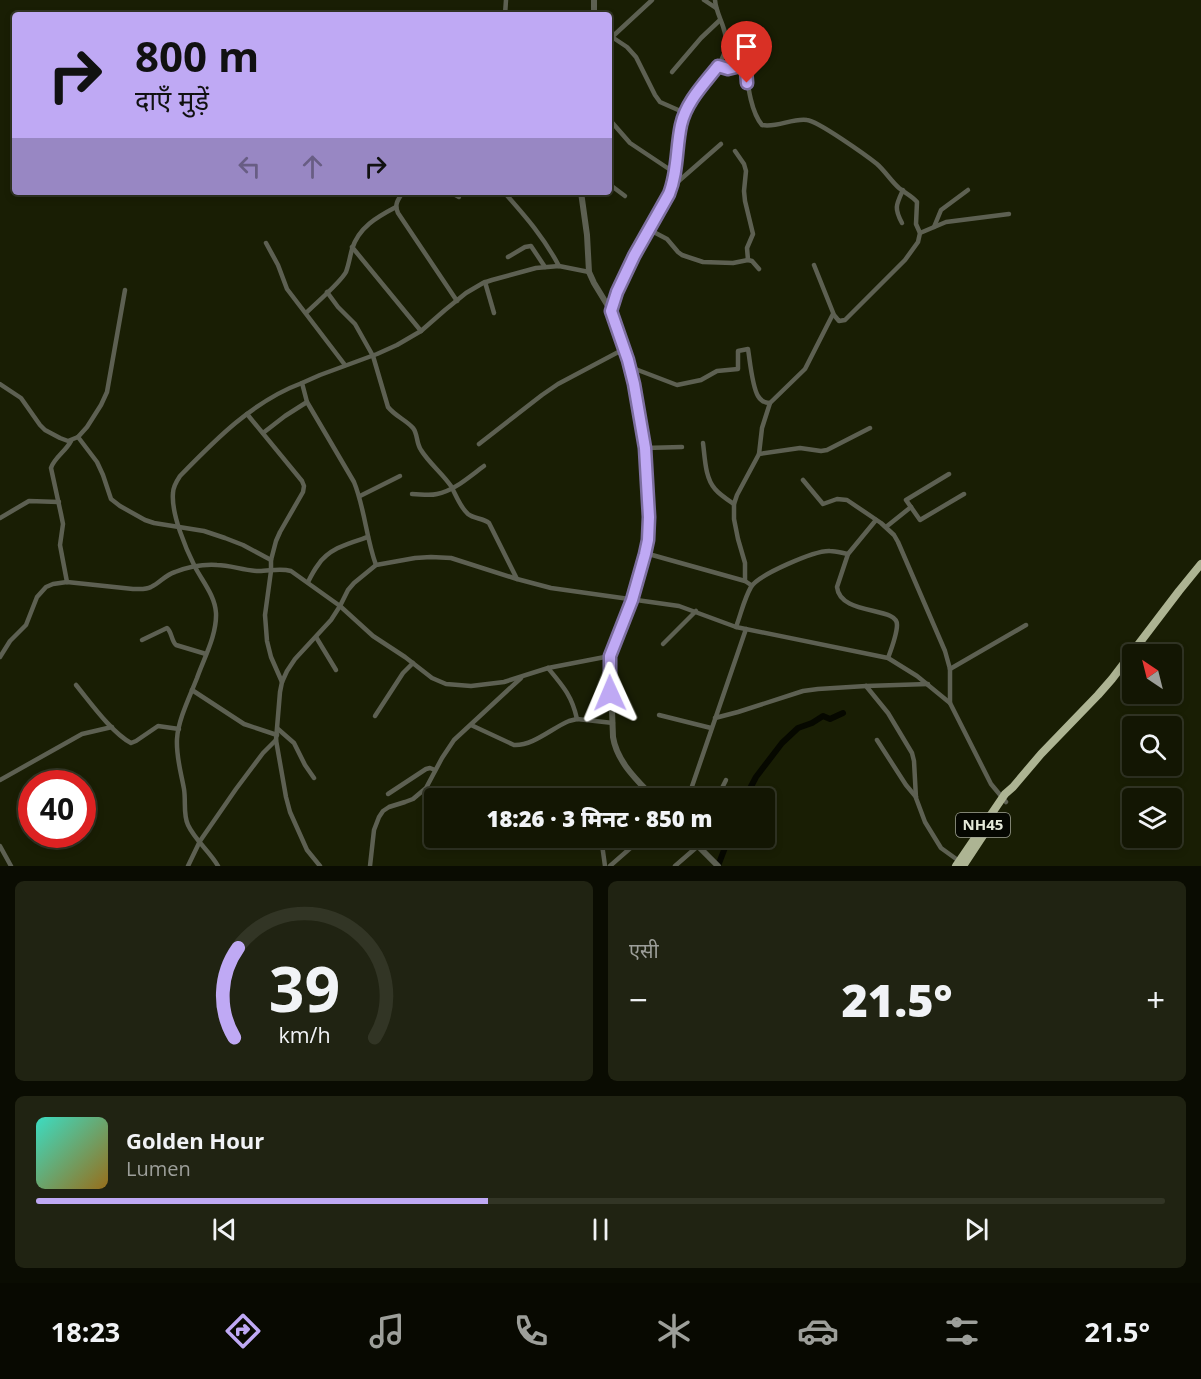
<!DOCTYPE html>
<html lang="hi">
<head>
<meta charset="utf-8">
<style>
  :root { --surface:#131603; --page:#202312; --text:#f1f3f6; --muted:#9d9f9a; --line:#323525; --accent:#bfa9f4 }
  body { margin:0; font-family:"Open Sans","Noto Sans Devanagari",sans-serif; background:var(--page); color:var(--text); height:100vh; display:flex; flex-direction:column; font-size:22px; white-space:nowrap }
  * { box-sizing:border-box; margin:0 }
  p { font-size:20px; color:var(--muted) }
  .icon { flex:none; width:33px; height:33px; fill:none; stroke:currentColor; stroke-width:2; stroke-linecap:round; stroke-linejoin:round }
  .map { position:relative; height:866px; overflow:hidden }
  .details { display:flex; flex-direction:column; gap:15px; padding:15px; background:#0a0c02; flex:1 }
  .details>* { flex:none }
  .banner { position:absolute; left:12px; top:12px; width:600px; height:183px; border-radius:6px; box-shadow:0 3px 9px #0003,0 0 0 2px var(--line); background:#bfa9f4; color:#111; overflow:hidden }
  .needle { width:39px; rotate:325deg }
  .buttons { position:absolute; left:1122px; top:644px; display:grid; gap:12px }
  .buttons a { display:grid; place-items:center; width:60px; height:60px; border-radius:6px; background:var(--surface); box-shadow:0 3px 9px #0003,0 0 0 2px var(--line); font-size:30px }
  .speed { position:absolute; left:18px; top:770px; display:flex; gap:12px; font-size:30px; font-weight:700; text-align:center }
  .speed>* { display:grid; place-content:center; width:78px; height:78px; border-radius:50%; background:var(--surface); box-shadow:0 3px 9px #0003,0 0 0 2px var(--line); line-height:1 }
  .speed .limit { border:9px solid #d22; background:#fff; color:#111 }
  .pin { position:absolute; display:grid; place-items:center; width:51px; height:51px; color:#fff; margin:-62px -26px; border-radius:50% 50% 50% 0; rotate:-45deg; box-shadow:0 0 6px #0007 }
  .pin .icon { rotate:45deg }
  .me { position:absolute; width:66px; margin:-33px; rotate:359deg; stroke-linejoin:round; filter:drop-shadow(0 0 4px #0008) }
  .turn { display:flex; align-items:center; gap:21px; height:126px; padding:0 24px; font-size:27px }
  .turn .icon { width:78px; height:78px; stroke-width:2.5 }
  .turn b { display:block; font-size:42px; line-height:51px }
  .lanes { display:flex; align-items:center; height:57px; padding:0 24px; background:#0003; justify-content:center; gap:30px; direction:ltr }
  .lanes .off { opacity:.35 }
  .big { font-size:45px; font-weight:800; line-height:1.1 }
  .details .card { flex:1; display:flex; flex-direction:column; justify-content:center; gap:9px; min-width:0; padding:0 21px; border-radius:9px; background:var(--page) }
  .details .dial { align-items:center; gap:0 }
  .dial svg { height:156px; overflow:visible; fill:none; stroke:var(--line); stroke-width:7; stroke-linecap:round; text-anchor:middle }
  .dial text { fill:var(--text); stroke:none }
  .song { display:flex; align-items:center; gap:18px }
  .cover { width:72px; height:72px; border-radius:9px; background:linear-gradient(135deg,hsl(170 70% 55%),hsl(40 70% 35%)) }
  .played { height:6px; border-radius:3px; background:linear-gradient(90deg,var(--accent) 40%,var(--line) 40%) }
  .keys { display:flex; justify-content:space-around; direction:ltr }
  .heat { display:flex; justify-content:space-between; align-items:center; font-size:33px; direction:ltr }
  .details .tiles { flex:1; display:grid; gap:15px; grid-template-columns:1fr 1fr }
  .card:last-child { grid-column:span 2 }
  .trip { position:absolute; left:424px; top:788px; width:351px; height:60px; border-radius:6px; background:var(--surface); box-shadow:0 3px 9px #0003,0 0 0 2px var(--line); font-weight:800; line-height:60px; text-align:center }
  .tab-bar { display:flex; height:96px; justify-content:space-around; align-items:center; background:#080901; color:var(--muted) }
  .tab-bar .icon { width:42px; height:42px }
  .tab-bar .selected { color:var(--accent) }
  .tab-bar b { font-size:27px; color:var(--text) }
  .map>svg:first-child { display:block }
</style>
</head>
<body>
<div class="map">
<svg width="1201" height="866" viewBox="0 0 1201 866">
  <rect width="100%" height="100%" fill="#191e04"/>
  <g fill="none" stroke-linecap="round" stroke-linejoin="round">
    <g stroke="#060800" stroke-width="6">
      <polyline points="745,798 756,777 782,743 798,728 812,723 823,716 830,719 843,713"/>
      <polyline points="718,866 729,837"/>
    </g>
    <g stroke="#5d6052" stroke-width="4.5">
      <polyline points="704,0 716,8"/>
      <polyline points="505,15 506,0"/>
      <polyline points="609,35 627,47 636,57 655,95 660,102 685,113"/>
      <polyline points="612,37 652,0"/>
      <path d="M718 67 728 69 738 66 746 70C748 86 751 112 762 125 777 128 792 118 807 120 818 121 867 156 877 164 885 171 891 181 899 188 905 193 912 196 917 202L916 224 920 233 918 242 905 260 845 320 839 321 834 315 814 265"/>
      <polyline points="672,72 701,38 720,20"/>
      <polyline points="609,119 630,143 675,173"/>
      <polyline points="735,151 744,164 746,171 744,191 745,201 753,234 747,248 748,260"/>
      <polyline points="609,184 625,196"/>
      <polyline points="673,186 721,144"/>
      <path d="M403 192C398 200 394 204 398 213L457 301"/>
      <polyline points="450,192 459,197"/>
      <path d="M504 192C526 217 543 236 559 266"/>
      <path d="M902 223C894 208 896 205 903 190"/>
      <polyline points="934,227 941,210 968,190"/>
      <polyline points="648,229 667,239 678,252 682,255 703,262 733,263 748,260 752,261 759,269"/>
      <polyline points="920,233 946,222 1009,214"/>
      <polyline points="266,243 278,265 287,289 345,365"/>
      <polyline points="352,247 421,331"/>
      <polyline points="508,257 525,247 531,246 545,267"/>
      <polyline points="485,282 494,313"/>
      <path d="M327 292 338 307 355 324 373 356 388 407C395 416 406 420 413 428 418 434 416 443 421 450 429 463 442 473 451 486 456 495 460 507 468 514 474 519 483 518 489 523L517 579"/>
      <path d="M611 311C624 269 647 231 669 194 679 168 674 138 686 112 696 88 723 71 726 45 728 30 716 15 715 0"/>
      <path d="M306 313C316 303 340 283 346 272 349 264 350 256 352 249 359 227 377 217 396 207"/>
      <path d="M630 367 677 385 701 380 717 371 738 369V351L748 349C750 361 752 386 758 396 761 401 765 403 770 403"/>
      <polyline points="0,384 21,398 40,425 45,430 60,438 68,441 78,437 87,427 101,405 107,392 125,290"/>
      <polyline points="247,414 302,481 304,486 303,492 280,532 276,541 271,560 271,571 265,615 267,641 271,657 282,682"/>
      <polyline points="263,433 285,416 307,402"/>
      <polyline points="78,437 97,462 103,475 111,499 120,506 145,520 154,523 204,531 225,538 243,545 271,560"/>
      <path d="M703 443C705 458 705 478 715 489 720 495 728 500 734 504"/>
      <polyline points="479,444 542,395 558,384 624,349"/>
      <polyline points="645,448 682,447"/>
      <polyline points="759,454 800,448 821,451 827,450 870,428"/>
      <polyline points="949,474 906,500 920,520 964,494"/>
      <polyline points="803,480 823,504 837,499 847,500 881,523 894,535 898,542 945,651 950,669 950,703"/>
      <path d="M412 494C420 494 429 496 437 494 454 491 470 476 484 466"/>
      <polyline points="360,496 400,476"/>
      <polyline points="0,518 29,501 59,502"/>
      <path d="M876 520 848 554 837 587C840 616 898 606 897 625 897 634 891 650 888 658"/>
      <polyline points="886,527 911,507"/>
      <polyline points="645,553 745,581 751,585"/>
      <path d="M376 565C366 538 365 509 354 482L307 402 302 383 320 375 377 354 397 345 421 331 445 310 466 293 483 283 492 280 536 268 559 266 589 272"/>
      <polyline points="745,581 745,563 738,539 734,519 734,504 737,495 759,454 762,428 770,403 805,369 833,314"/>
      <path d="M67 582 60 545 63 524 61 514 51 468C54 458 66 451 71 441"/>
      <path d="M308 582C311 576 314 570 318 565 329 548 350 543 368 537"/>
      <path d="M736 627C741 614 744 599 751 587 758 575 815 550 830 551 836 551 842 553 848 554"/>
      <polyline points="316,637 336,670"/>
      <path d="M142 640 167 628C172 632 171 640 176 645L206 654"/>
      <polyline points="663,644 696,611"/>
      <path d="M0 657 10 641 26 625 37 597 46 587 53 584 67 582 133 589C139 589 146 590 151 587 160 583 165 575 175 572 188 567 202 564 217 565 231 565 244 571 259 571 270 571 280 568 291 571L340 606 373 636 405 657 432 678 446 684 471 686 504 682 548 668 610 656"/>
      <path d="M548 668C563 686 572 696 577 719"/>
      <polyline points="950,669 1026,625"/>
      <path d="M76 685C90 702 112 733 131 743L136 741 158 726 179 729"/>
      <polyline points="866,686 888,713 912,753 914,761 916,798 925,822 941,848 959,861"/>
      <polyline points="192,690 244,724 277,735"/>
      <polyline points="659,715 711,728"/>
      <polyline points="375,716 403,673 413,663"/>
      <polyline points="715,718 738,712 803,691 818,689 866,686 928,684"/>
      <path d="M471 725 514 745C533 746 552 728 569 721L577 719 613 723"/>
      <polyline points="278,729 294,743 305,765 314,778"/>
      <polyline points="877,740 906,785 916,797"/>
      <polyline points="0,780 82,734 112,727"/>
      <polyline points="388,794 426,769 430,768 435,770"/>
      <polyline points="688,798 746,629"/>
      <polyline points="717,798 726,780"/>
      <polyline points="601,837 605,866"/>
      <polyline points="0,846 11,866"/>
      <polyline points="602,847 612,837"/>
      <polyline points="188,866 200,841 236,789 263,753 276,740"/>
      <path d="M218 866C210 852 195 840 188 825 183 815 186 801 184 789 181 772 176 757 177 739 178 720 190 696 197 678 204 658 217 635 216 613 215 596 203 582 195 567 186 549 171 514 173 493 173 487 176 482 180 476 215 440 253 401 302 383"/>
      <polyline points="320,866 307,850 290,812 286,797 276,740 280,692 282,682 287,671 295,659 331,620 340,606 348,590 354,583 376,565 415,558 431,557 451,558 517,579 551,588 679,606 736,627 888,658 917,676 950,703 991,784 1006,802"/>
      <polyline points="370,866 374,830 379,817 383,811 389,807 405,802 413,799 426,788 442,758 454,740 521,678"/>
      <polyline points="610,866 643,837"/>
      <polyline points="675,866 698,846 701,837"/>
    </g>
    <g stroke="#5d6052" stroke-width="6">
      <polyline points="594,0 594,15"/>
      <path d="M581 192 587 235 589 272 594 283 611 311 628 361 634 384 641 424 647 483 648 540 632 600 610 656 613 737C617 762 637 780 654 798"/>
      <polyline points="689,837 718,866"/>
    </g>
    <g stroke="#adb493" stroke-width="8">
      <polyline points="956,866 1005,794 1013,787 1041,754 1098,695 1112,679 1179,591 1201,564"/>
      <polyline points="963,866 992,822"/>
    </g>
  </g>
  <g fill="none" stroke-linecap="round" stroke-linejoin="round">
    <g stroke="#7c6e9f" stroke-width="15">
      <path id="route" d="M610 693V656L632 600 645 554 648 540 649 517 645 448 634 384 628 360 611 311 617 292 634 256 669 194C678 172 676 148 681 125 686 102 704 84 718 66L728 69 740 66 746 70 747 83"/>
    </g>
    <use href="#route" stroke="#bfa9f4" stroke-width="10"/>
  </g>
  <g text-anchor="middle" stroke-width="6" stroke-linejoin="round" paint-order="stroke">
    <rect fill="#050701" stroke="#a2a598" stroke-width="1.5" x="956" y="813" width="54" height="24" rx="4.5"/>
    <g font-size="15" font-weight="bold" fill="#e5e9d9">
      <text x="983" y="830">NH45</text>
    </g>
  </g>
</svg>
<div class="buttons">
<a><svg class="needle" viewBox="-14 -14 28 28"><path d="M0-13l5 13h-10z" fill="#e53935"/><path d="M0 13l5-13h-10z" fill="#9d9f9a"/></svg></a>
<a><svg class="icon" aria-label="search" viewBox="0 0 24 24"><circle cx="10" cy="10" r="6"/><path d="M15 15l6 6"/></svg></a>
<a><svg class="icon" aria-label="layers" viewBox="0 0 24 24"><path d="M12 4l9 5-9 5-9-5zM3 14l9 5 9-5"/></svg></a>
</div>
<div class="speed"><div class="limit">40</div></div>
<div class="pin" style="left:747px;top:83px;background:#d93025"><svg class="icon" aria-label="arrive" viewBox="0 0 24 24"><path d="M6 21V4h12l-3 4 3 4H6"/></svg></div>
<svg class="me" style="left:610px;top:693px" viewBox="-20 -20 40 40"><path d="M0-17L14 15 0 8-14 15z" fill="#bfa9f4" stroke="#fff" stroke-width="4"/></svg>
<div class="trip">18:26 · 3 मिनट · 850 m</div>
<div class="banner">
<div class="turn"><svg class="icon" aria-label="right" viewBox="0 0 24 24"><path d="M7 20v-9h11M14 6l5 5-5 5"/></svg><div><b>800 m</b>दाएँ मुड़ें</div></div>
<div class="lanes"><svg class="icon off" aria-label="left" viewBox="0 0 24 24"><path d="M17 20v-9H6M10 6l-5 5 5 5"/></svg><svg class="icon off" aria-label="ahead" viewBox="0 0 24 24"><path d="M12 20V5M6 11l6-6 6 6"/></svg><svg class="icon" aria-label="right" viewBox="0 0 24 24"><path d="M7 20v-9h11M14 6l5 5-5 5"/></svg></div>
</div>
</div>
<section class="details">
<div class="tiles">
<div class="card dial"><svg viewBox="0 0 100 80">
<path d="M14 69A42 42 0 1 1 86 69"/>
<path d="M14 69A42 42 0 0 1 16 23" stroke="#bfa9f4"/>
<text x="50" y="56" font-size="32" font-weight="700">39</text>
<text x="50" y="72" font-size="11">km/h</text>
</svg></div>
<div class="card"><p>एसी</p>
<div class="heat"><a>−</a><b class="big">21.5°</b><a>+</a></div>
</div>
<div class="card">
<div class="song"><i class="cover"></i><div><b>Golden Hour</b><p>Lumen</p></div></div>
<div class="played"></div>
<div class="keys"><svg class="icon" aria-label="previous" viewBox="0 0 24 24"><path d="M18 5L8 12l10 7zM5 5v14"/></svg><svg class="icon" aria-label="pause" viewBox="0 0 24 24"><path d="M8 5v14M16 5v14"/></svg><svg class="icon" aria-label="next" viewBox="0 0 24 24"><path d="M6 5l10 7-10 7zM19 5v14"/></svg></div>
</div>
</div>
</section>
<nav class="tab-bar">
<b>18:23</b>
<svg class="icon selected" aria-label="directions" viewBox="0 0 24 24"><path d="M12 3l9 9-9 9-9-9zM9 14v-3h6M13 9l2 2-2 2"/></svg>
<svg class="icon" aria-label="music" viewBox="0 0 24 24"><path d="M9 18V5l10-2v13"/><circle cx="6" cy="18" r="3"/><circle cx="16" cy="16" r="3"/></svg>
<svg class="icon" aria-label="phone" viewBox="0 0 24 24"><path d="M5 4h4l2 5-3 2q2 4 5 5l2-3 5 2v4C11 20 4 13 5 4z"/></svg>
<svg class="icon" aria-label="climate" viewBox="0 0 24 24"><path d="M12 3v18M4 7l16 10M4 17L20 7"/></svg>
<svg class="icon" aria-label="car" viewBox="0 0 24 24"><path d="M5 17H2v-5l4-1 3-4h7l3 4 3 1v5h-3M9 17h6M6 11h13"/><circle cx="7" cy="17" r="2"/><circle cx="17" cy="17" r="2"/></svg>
<svg class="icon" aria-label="filters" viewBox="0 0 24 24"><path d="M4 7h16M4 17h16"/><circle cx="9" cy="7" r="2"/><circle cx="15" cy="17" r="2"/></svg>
<b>21.5°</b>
</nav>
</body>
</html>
